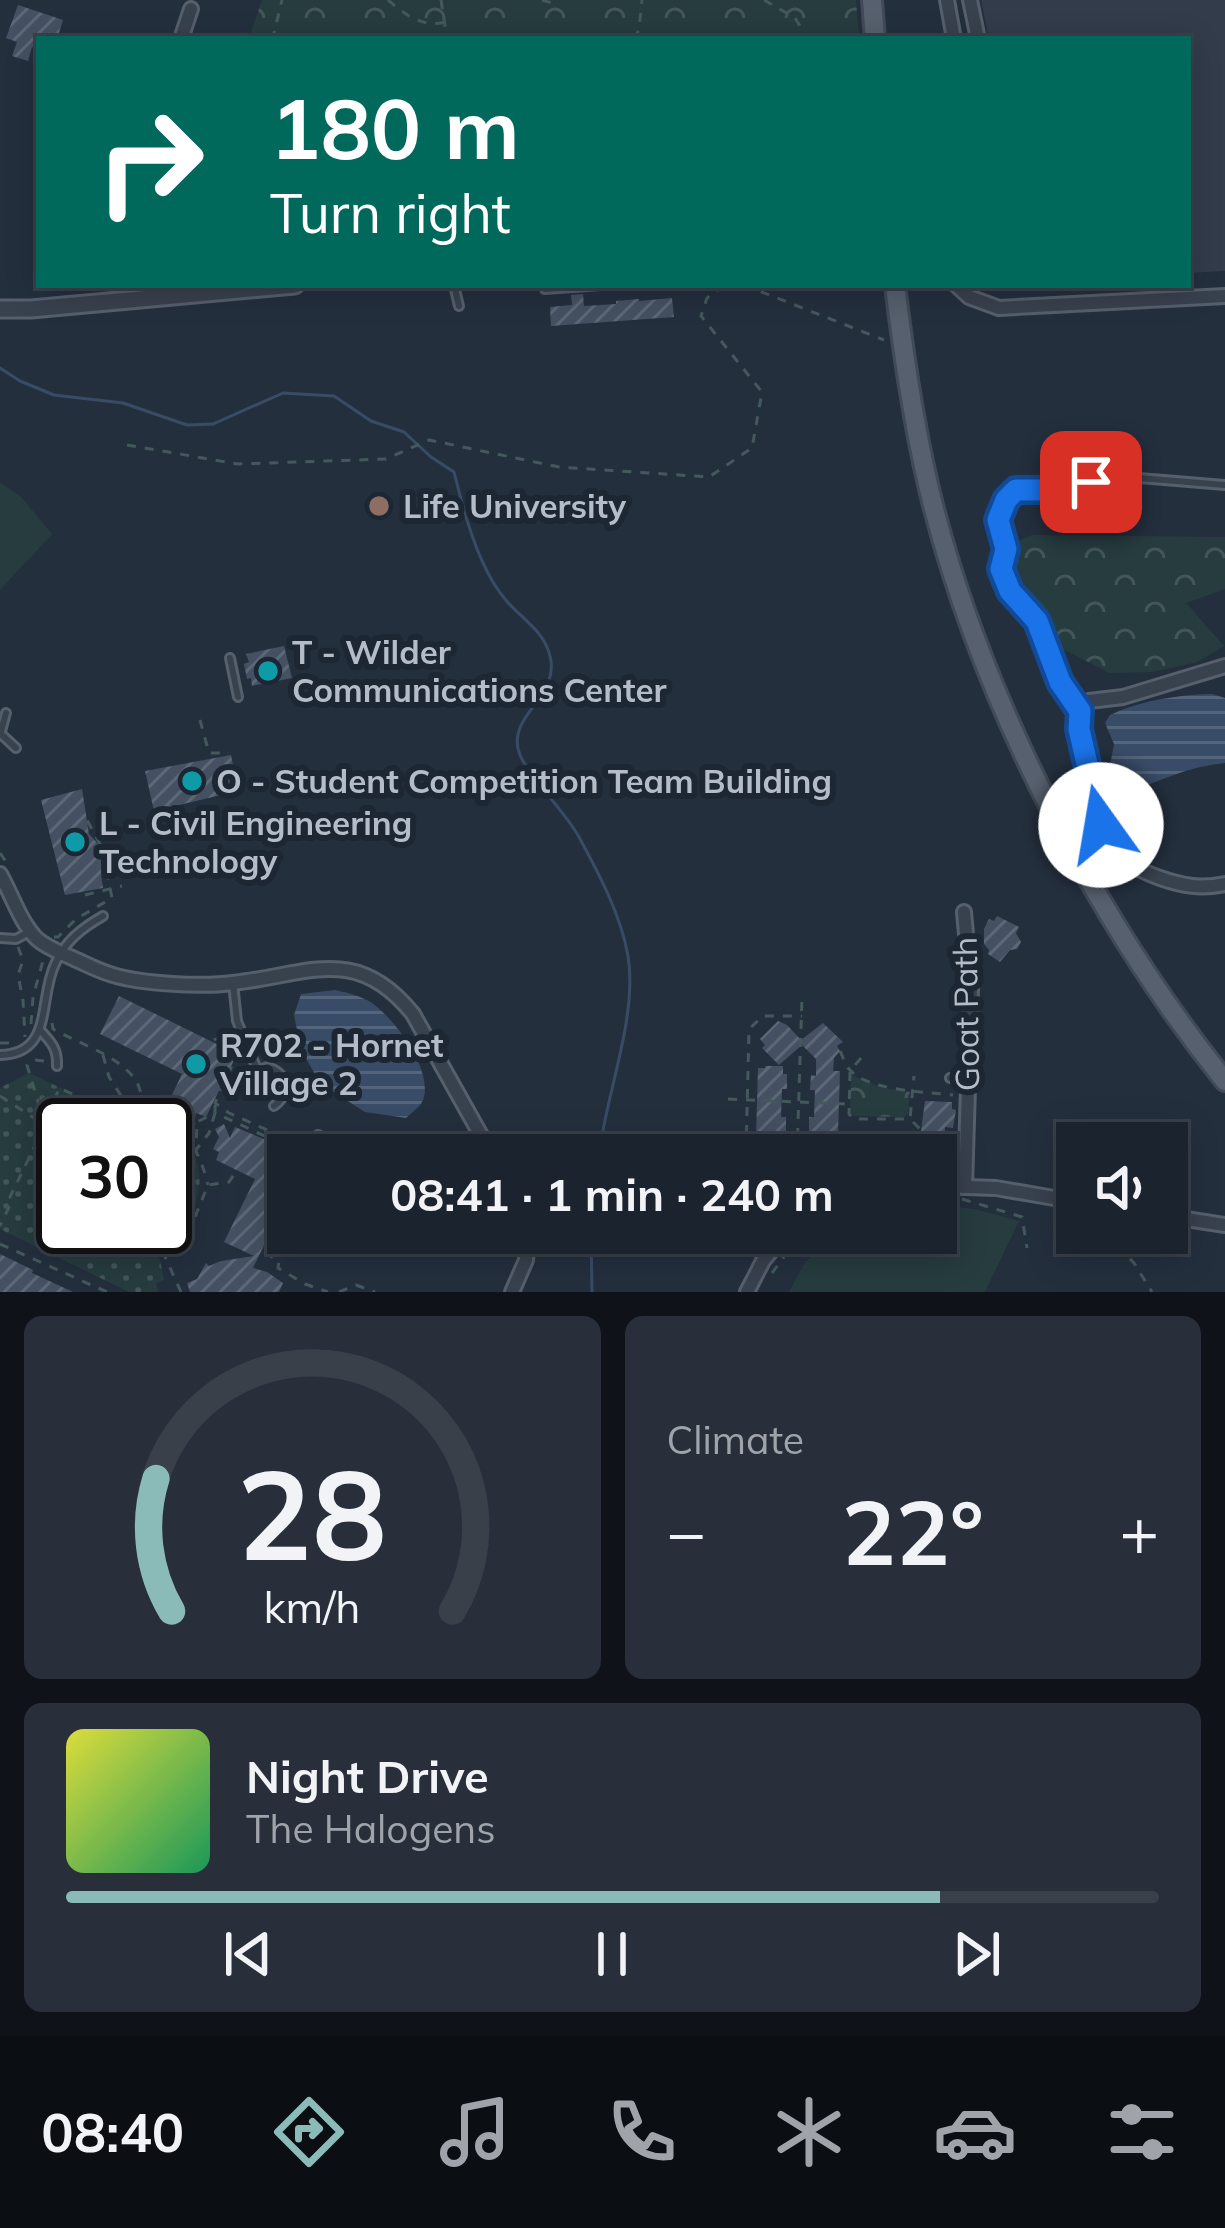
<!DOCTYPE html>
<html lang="en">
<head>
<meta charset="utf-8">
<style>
  :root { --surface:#1b232e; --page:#282f3a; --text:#f1f3f6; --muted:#a0a4aa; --line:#39404a; --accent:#8bbbb9 }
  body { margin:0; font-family:Mulish,sans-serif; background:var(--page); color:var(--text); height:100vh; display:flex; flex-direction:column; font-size:45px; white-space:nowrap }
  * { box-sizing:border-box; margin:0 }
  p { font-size:39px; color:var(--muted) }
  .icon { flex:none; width:66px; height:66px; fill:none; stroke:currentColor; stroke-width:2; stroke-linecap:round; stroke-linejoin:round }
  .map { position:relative; height:1292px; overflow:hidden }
  .panel { display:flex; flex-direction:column; gap:24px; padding:24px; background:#0f1319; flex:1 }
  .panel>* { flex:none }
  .hud { position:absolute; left:36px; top:36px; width:1155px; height:252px; border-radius:0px; box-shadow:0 6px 30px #0003,0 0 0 3px var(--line); background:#00695c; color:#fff; overflow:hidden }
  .fabs { position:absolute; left:1056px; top:1122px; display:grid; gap:24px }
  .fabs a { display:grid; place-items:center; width:132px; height:132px; border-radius:0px; background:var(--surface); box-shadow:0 6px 30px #0003,0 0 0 3px var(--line); font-size:60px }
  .speed { position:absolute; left:36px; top:1098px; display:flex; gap:24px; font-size:60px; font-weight:700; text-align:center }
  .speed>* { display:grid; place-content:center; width:156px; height:156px; border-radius:50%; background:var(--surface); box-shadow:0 6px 30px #0003,0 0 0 3px var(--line); line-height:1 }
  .speed .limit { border:6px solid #111; border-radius:18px; background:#fff; color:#111 }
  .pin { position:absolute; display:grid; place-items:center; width:102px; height:102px; color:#fff; margin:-51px; border-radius:24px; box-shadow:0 6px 18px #0006 }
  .me { position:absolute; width:132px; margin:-66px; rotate:347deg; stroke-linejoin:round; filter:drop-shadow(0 0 9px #0008) }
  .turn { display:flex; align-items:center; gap:42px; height:252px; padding:0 36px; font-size:54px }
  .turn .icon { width:156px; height:156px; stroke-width:2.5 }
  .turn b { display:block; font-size:84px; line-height:102px }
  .big { font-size:90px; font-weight:700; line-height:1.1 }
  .panel .widget { flex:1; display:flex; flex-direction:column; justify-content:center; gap:18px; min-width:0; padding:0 42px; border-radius:18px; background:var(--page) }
  .panel .dial { align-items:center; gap:0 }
  .dial svg { height:312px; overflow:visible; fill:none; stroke:var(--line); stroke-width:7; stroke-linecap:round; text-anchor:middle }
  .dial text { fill:var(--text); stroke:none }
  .song { display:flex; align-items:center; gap:36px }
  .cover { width:144px; height:144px; border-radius:18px; background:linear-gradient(135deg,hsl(60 70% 55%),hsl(150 70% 35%)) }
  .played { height:12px; border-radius:6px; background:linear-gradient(90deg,var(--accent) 80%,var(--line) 80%) }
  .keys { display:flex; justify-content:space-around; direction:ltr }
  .heat { display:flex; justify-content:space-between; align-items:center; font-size:66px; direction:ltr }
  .panel .tiles { flex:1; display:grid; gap:24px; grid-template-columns:1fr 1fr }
  .widget:last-child { grid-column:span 2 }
  .trip { position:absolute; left:267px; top:1134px; width:690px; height:120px; border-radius:0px; background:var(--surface); box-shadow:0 6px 30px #0003,0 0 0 3px var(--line); font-weight:700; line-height:120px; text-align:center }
  .tab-bar { display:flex; height:192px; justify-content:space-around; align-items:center; background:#0b0e12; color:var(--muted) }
  .tab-bar .icon { width:84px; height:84px }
  .tab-bar .on { color:var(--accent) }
  .tab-bar b { font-size:54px; color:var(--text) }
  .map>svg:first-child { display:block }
</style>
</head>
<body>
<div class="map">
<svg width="1225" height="1292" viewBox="0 0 1225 1292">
  <defs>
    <pattern id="grass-dots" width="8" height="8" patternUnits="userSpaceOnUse" patternTransform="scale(3)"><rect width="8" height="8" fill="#263c3f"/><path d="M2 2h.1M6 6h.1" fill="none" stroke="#435659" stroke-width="1.8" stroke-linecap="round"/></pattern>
    <pattern id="forest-crowns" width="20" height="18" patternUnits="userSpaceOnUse" patternTransform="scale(3)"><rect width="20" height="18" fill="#263c3f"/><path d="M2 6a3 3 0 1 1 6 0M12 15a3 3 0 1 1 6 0" fill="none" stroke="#435659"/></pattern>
    <pattern id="water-rules" width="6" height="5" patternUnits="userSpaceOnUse" patternTransform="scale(3)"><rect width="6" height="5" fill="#394c67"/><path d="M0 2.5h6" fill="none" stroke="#53647b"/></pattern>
    <pattern id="building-hatch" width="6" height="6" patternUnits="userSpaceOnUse" patternTransform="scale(3)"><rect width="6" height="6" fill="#455162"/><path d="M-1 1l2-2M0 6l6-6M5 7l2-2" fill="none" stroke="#5d6877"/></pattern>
  </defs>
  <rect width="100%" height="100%" fill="#242f3e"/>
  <polygon fill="#323c4b" points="981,0 1225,0 1225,271 1188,273 1188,39 989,39"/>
  <path fill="url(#grass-dots)" d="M29 1073 105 1109 122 1108 136 1104 153 1125H63V1227H165V1132C173 1137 183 1142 190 1150 212 1175 194 1237 157 1234L151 1247 160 1260 164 1280 156 1283 158 1292H129L0 1229V1088Z"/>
  <g fill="url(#forest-crowns)">
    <polygon points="262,0 856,0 859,39 249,39"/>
    <polygon points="1032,535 1225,537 1225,589 1186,603 1224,646 1197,662 1153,672 1110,673 1025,630 1000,600 989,554"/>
    <polygon points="851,1075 883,1088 910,1092 908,1114 905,1117 854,1116 850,1112"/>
  </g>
  <g fill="#263c3f">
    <polygon points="0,482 21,497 52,534 0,590"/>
    <polygon points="936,1204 975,1209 1019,1221 985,1292 789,1292 805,1262 838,1233 936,1233"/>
  </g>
  <g fill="url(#water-rules)">
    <path d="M1212 694 1225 698V763C1190 766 1157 781 1125 795L1116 784 1110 765 1114 744 1105 723 1110 715C1142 700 1177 695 1212 694Z"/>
    <path d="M335 990C348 993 361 996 372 1003 395 1019 438 1075 421 1104 420 1106 408 1116 406 1118L365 1112 321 1084 301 1050 294 1015 301 994Z"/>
  </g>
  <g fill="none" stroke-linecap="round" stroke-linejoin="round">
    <g stroke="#394c67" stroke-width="3">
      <path d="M0 368 20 381 54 395 123 403 187 425 213 424 283 393 334 396 371 421 404 432 431 457 454 472C464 512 478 567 505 599 520 618 544 630 550 656 561 698 504 716 520 755 531 780 565 811 579 837 599 874 621 915 628 956 638 1016 606 1094 599 1155"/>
      <polyline points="591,1233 592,1292"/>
    </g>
  </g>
  <g fill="url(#building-hatch)">
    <polygon points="18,5 63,20 57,39 39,39 39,49 32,47 28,61 12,56 17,42 6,38"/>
    <polygon points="583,294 584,306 616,304 616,301 639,299 639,301 672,298 674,317 551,326 550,307 572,305 571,295"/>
    <polygon points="284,646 292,678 252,686 251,678 247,679 244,664 249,662 246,654"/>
    <polygon points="231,755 238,791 154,811 145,771"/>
    <polygon points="82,789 89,834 99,845 106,875 101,876 103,888 65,895 41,800"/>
    <polygon points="997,916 1019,927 1016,933 1021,942 1017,949 1010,950 1000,962 988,954 989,950 984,944 984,929 989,919 994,921"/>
    <polygon points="119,996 237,1054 206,1117 196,1113 195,1118 174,1108 178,1103 170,1099 182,1074 100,1034"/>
    <polygon points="778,1021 787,1025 801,1040 823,1023 843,1042 837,1046 840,1051 834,1058 833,1071 840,1071 838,1134 891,1140 891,1134 899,1134 899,1131 925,1132 922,1155 818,1155 832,1143 813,1141 813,1132 809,1132 809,1117 814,1117 815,1090 810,1090 811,1075 816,1076 816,1059 802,1045 779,1065 762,1048 765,1045 760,1039"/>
    <polygon points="765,1066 783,1066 783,1074 787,1074 787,1089 782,1089 781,1117 786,1117 786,1131 782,1131 782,1138 756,1137 758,1068 765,1068"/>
    <polygon points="925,1101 952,1102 952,1109 956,1110 953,1128 945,1127 945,1132 921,1131"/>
    <polygon points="224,1124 230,1138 235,1127 288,1149 288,1196 253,1268 267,1272 283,1283 279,1292 190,1292 187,1283 197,1279 206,1263 209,1266 221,1261 254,1256 224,1242 255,1179 216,1160 219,1152 213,1149 219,1137 215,1129"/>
    <polygon points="0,1254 33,1270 32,1273 73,1292 0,1292"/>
  </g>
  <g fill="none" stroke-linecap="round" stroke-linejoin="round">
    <g stroke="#565f6c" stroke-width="12">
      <g id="service">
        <polyline points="454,285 459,306"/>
        <polyline points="544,285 545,289 601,285"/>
        <polyline points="230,658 238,697"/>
        <polyline points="1078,708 1060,682 1037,621 1010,591 1001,569 1006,549 999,519 1006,500 1016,490 1062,490 1115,476 1225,485"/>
        <polyline points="1,734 16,748"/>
        <polyline points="0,735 6,713"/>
        <polyline points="1,938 16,939 31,931"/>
        <polyline points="233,983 237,1021 257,1069"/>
        <path d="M40 1030C51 1042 58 1049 57 1066"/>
        <path d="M0 1055C54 1054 38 999 55 964 65 941 82 928 103 916"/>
        <path d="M252 1073 267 1067C288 1073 292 1093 274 1106"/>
        <polyline points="950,1078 968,1080"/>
        <polyline points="318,1135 360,1155"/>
      </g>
    </g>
    <g stroke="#565f6c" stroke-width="18">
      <g id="minor">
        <polyline points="947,0 954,39"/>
        <polyline points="970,0 978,39"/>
        <polyline points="181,39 191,9"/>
        <polyline points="956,285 969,297 999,308 1225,296"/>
        <path d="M1225 666 1123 697 1089 701 1082 705 1079 713 1080 729C1084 751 1089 772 1094 794 1104 840 1112 861 1160 878 1183 886 1201 889 1225 884"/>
        <path d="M0 874C12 895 20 922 37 939 46 947 59 952 70 957 84 963 98 971 113 975 142 984 202 987 233 983 307 975 356 943 413 1014L492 1155"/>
        <polyline points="964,912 971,989 965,1187"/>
        <polyline points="936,1186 996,1188 1077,1202"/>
        <polyline points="1167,1216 1225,1225"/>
        <polyline points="512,1292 526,1260 528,1233"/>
        <polyline points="747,1292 763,1261 786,1233"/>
      </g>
    </g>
    <g stroke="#565f6c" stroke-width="21">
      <polyline id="tertiary" points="0,309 31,309 295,285"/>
    </g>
    <g stroke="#414a57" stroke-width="24">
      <g id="primary">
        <polyline points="872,0 875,39"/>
        <path d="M895 285C904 360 915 436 934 509 985 706 1098 923 1225 1081"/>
      </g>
    </g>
    <g stroke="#44595c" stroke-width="3" stroke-dasharray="9 9" stroke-linecap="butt">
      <path d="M388 0C405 15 423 28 446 22"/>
      <polyline points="441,0 447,39"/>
      <polyline points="542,0 552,3 558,0"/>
      <polyline points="764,0 795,18 808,39"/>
      <polyline points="277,39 274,33 282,0"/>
      <polyline points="348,39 359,39"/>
      <polyline points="635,39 639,29 642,0"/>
      <polyline points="744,285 884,340"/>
      <polyline points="127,445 238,464 386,459 429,440 559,467 709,477 752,448 762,392 701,316 707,298 724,285"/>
      <polyline points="200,720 209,753 229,753"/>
      <polyline points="0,853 9,866"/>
      <polyline points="85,895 122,886"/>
      <polyline points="54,937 58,937 76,919 112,898 102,848 87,820"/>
      <polyline points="18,947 23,960 18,975 23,1000 25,1037"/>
      <path d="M52 1023 53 1029C79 1044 116 1054 135 1079 142 1089 141 1104 150 1114 155 1120 167 1125 174 1129 195 1142 202 1161 208 1185"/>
      <polyline points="31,1024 33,997 44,957"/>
      <polyline points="214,1040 218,1038 236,1043"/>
      <polyline points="0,1043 11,1043"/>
      <polyline points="239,1050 215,1103 229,1113 314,1151 317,1144"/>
      <path d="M840 1051C843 1057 845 1064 849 1069 867 1091 926 1092 953 1095"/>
      <polyline points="103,1055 109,1077 127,1105"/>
      <polyline points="861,1058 850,1071 849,1114 854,1119 910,1119 914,1076"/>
      <polyline points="44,1061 35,1060 27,1065 45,1125 59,1088 105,1109 122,1108 155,1098 176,1102"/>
      <polyline points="0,1096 45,1125 10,1197 12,1201 0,1226"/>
      <polyline points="728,1099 846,1104"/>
      <polyline points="215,1105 215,1113 306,1155"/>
      <polygon points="215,1113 209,1133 196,1150 197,1122"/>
      <polyline points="154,1115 190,1127 195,1123"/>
      <polyline points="913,1122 924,1133 939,1133 936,1171"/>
      <polyline points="746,1152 749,1029 763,1016 802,1016"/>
      <polyline points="797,1155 802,997"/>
      <polyline points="962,1199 1022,1217 1027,1248"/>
      <polyline points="1105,1233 1134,1263 1152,1292"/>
      <polyline points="0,1244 107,1292"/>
      <polyline points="265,1253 279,1261 278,1268 305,1284 328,1292"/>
      <polyline points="772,1273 784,1257"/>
      <polyline points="181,1292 158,1241 186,1239 208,1185 229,1182 237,1170"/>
      <polyline points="339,1292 356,1285 375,1292"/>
    </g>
    <use href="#service" stroke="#38414e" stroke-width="6"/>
    <use href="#minor" stroke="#38414e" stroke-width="12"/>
    <use href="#tertiary" stroke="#38414e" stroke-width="15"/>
    <use href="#primary" stroke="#56606e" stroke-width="18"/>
  </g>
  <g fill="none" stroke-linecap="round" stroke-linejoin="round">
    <g stroke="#114b97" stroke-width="30">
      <polyline id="route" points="1091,482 1062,490 1016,490 1006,500 998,520 1006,549 1001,569 1010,591 1037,621 1060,682 1080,711 1079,729 1101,825"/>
    </g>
    <use href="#route" stroke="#1a73e8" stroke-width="21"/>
  </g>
  <circle fill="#8d6e63" stroke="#1d2633" stroke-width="4.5" cx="379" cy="506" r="12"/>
  <g fill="#0f9aa8" stroke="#1d2633" stroke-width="4.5">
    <circle cx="268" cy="671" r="12"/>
    <circle cx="192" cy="781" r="12"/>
    <circle cx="75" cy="842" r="12"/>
    <circle cx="196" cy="1064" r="12"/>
  </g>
  <g text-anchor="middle" stroke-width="12" stroke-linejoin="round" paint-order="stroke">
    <g font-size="33" font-weight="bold" fill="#b4bcc9" stroke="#1d2633" text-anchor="start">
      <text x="403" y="518">Life University</text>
      <text x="292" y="664">T - Wilder<tspan x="292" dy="38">Communications Center</tspan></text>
      <text x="216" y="793">O - Student Competition Team Building</text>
      <text x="99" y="835">L - Civil Engineering<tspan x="99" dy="38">Technology</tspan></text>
      <text x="220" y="1057">R702 - Hornet<tspan x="220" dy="38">Village 2</tspan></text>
    </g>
    <g font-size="33" fill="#b4bcc9" stroke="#1d2633">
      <text transform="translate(966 1014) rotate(-91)" y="12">Goat Path</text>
    </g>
  </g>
</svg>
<div class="fabs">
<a><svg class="icon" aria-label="sound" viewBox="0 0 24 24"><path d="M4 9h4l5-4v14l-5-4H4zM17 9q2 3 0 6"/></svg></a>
</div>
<div class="speed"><div class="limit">30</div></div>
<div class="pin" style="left:1091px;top:482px;background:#d93025"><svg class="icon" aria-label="arrive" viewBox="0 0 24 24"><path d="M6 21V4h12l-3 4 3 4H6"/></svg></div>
<svg class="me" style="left:1101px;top:825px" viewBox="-20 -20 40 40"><circle r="19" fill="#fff"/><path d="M0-13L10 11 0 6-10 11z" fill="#1a73e8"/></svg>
<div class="trip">08:41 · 1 min · 240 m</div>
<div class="hud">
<div class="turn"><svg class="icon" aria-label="right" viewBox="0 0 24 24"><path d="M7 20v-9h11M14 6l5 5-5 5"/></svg><div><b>180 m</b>Turn right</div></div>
</div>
</div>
<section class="panel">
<div class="tiles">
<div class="widget dial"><svg viewBox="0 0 100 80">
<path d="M14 69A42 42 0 1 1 86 69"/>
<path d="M14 69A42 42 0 0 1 10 35" stroke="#8bbbb9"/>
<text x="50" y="56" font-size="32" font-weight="700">28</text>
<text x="50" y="72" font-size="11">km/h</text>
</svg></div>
<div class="widget"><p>Climate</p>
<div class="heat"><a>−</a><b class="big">22°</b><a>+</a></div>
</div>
<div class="widget">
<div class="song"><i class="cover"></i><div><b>Night Drive</b><p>The Halogens</p></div></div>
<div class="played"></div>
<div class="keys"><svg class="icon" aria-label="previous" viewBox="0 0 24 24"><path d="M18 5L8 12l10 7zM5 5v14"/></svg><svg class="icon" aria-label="pause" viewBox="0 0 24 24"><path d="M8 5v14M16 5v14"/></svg><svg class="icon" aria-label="next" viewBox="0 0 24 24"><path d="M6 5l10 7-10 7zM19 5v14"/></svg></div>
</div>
</div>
</section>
<nav class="tab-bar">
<b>08:40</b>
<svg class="icon on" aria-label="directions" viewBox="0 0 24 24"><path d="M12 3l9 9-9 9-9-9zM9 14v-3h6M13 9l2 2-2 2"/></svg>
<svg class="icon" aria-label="music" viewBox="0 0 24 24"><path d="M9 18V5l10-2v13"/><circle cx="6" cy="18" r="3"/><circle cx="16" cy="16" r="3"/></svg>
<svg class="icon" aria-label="phone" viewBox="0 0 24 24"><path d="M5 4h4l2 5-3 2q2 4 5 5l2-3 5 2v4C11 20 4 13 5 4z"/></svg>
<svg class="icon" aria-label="climate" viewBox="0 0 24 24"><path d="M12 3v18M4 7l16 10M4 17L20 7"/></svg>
<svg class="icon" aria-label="car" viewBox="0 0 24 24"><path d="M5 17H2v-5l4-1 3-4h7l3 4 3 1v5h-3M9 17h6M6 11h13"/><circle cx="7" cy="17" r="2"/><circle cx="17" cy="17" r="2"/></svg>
<svg class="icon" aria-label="filters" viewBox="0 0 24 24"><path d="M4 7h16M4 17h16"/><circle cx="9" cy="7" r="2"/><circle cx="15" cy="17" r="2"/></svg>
</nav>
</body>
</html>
